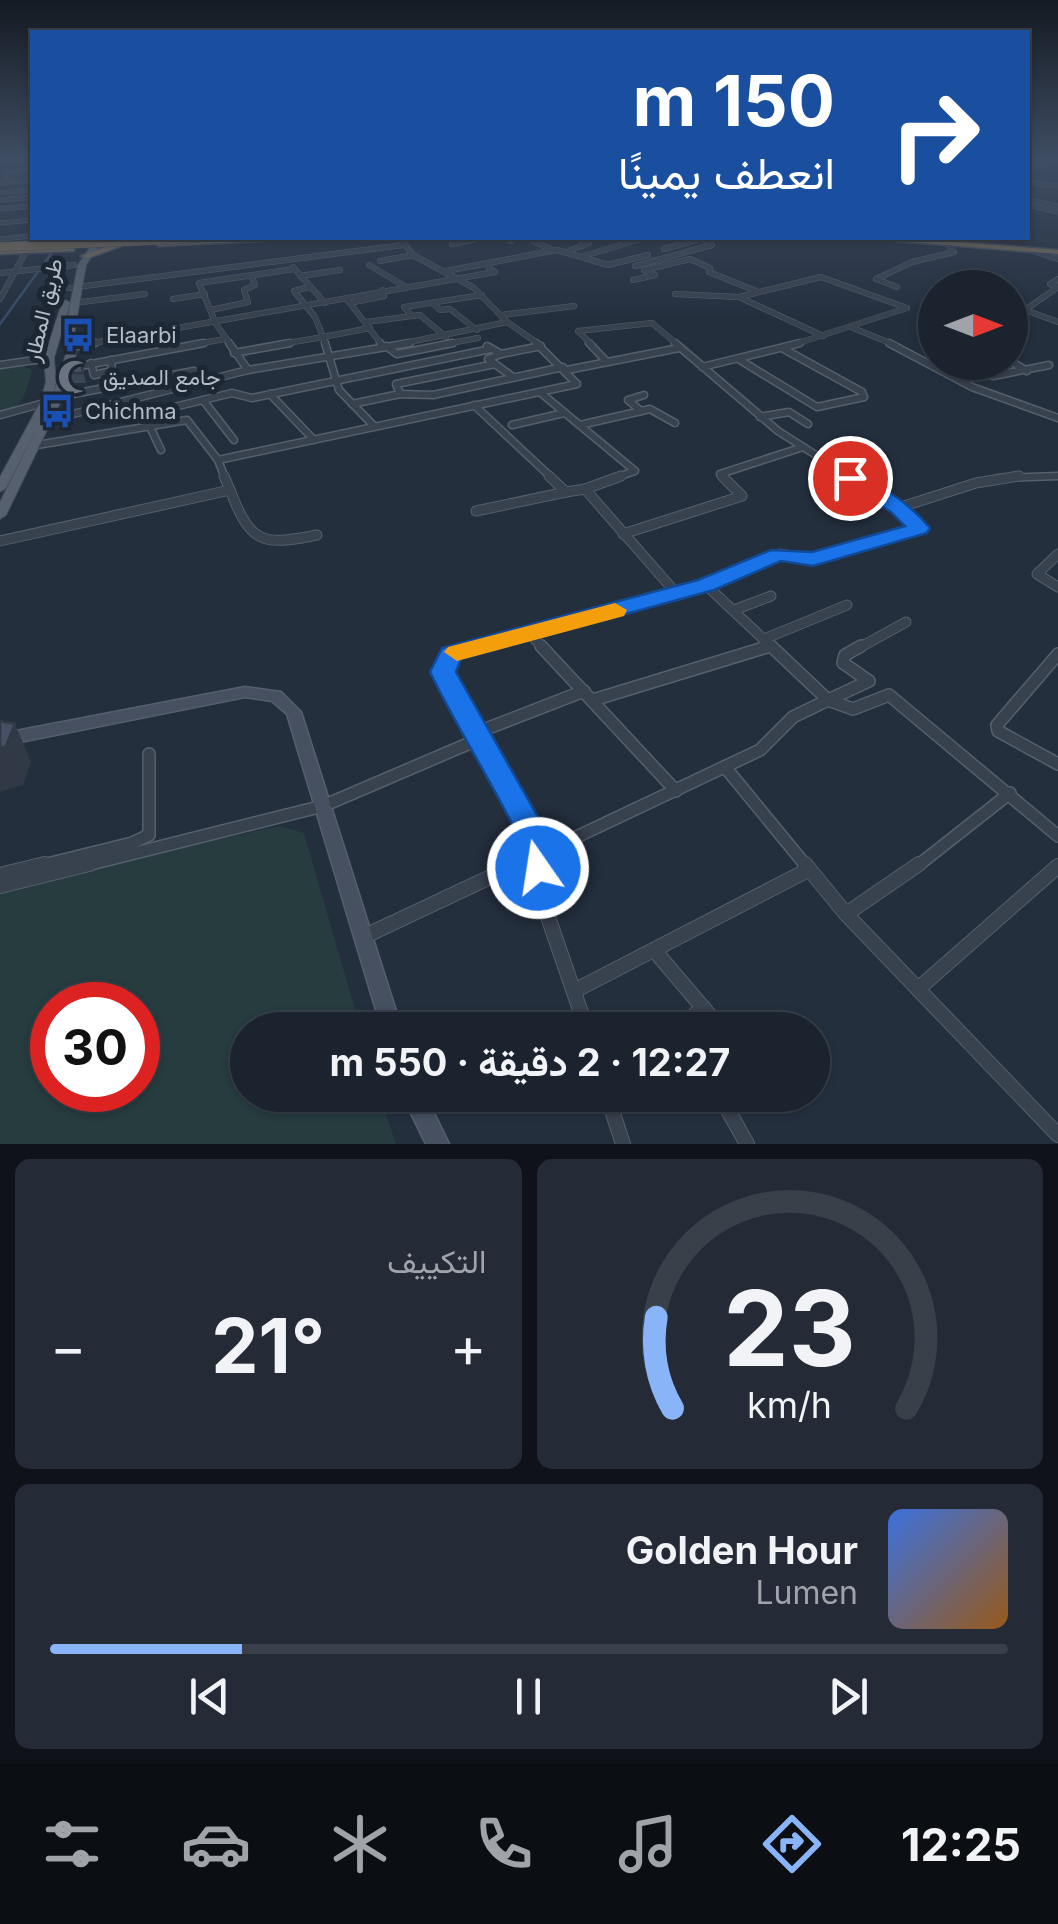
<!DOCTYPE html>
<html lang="ar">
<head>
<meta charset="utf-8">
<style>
  :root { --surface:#1b232e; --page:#242b36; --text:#f1f3f6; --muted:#a0a4aa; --line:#39404a; --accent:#8ab4f8 }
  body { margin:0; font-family:Inter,Vazirmatn,sans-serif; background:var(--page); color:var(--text); direction:rtl; height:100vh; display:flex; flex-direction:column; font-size:38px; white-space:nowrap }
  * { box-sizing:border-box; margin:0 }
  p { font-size:32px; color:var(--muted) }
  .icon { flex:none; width:55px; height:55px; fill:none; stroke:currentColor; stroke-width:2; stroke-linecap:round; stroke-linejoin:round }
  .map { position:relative; height:1144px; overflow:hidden; direction:ltr }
  .panel { display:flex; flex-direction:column; gap:15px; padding:15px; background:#0f1319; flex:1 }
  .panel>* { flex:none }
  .guide { position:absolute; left:30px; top:30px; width:1000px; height:210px; border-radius:0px; box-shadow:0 2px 8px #0004,0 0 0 2px var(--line); direction:rtl; background:#1a4fa0; color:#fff; overflow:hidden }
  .needle { width:65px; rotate:90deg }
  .fabs { position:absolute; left:918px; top:270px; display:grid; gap:20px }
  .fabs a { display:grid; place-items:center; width:110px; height:110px; border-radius:50%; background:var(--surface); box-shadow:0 2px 8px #0004,0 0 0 2px var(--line); font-size:50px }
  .speed { position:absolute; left:30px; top:982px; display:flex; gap:20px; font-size:50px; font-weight:700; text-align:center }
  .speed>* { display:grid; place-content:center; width:130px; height:130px; border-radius:50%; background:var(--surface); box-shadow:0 2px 8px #0004,0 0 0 2px var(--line); line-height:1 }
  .speed .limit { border:15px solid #d22; background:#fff; color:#111 }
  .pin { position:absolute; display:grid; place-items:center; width:85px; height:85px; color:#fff; margin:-42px; border:5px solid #fff; border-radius:50%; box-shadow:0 2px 10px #0007 }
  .me { position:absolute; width:110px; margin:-55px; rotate:347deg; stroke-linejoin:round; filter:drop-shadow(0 0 8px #0008) }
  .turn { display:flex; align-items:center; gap:35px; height:210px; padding:0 30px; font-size:45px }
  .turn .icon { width:130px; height:130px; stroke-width:2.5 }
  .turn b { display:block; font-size:70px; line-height:85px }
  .big { font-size:75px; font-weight:700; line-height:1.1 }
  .panel .card { flex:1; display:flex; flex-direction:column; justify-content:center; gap:15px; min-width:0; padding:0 35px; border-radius:15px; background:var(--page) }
  .panel .dial { align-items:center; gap:0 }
  .dial svg { height:260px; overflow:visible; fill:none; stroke:var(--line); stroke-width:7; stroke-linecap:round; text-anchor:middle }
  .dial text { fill:var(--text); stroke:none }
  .song { display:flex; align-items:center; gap:30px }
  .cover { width:120px; height:120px; border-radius:15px; background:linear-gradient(135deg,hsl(220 70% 55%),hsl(30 70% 35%)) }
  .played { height:10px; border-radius:5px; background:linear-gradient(90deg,var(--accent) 20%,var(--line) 20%) }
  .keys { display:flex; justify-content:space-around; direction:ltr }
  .heat { display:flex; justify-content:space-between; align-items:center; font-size:55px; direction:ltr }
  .panel .tiles { flex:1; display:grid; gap:15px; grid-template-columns:1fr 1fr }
  .card:last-child { grid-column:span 2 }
  .trip { position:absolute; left:230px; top:1012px; width:600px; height:100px; border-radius:50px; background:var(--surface); box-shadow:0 2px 8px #0004,0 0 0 2px var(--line); font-weight:700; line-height:100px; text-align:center; direction:rtl }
  .menu { display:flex; height:160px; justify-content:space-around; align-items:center; background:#0b0e12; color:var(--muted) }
  .menu .icon { width:70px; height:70px }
  .menu .current { color:var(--accent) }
  .menu b { font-size:45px; color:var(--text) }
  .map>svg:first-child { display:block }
</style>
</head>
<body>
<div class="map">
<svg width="1058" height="1144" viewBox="0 0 1058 1144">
  <rect width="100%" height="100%" fill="#242f3e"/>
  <g fill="#263c3f" fill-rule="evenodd">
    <path d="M21 365 32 370C26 393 24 406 0 413V368Z"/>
    <path d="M280 826 304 833 361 1030H248V1095H379L396 1144H0V888ZM52 1005H138V1090H52Z"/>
  </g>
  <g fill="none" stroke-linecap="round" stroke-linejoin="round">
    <polyline stroke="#394c67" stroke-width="2.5" points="0,324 53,251"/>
    <g stroke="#565f6c" stroke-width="5">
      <g id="street-far5">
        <polyline points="1028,170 1058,160"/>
        <polyline points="0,183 32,180"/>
        <polyline points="6,183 5,173 32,169"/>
        <polyline points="1028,183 1058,186"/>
        <polyline points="0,193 32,190"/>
        <polyline points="0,200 32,197"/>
        <polyline points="1035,201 1058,206"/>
        <polyline points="1028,205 1058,212"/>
        <polyline points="0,209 32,206"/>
        <polyline points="0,223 32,220"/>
        <polyline points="399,238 402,242"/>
        <polyline points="505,238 512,241"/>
        <polyline points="575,238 585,242"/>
        <polyline points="701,238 707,242"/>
        <polyline points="978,238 987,242"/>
        <polyline points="0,239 32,236"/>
        <polyline points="464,242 481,238"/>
        <polyline points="534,242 542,238"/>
        <polyline points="631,242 643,238"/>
        <polyline points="690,242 702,238"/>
      </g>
    </g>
    <g stroke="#565f6c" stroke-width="6">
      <g id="street-far4">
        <polyline points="400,239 413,255 474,288 507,322 540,345"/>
        <polyline points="507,239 512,241"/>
        <polyline points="539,239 533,241 552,250"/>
        <polyline points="981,239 991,243"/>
        <polyline points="452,244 476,239"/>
        <polyline points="664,249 699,239"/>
        <polyline points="1028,249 1058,259"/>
        <polyline points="569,251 589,243 578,239"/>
        <polyline points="584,256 640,239"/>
        <polyline points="380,261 413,255"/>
        <polyline points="369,265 406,287"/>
        <polyline points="635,266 712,245 703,239"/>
        <polyline points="293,267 325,303"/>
        <polyline points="644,270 690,259 710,268 709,272 756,291"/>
        <polyline points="446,271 557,250 608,265 648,255"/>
        <polyline points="0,273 74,265"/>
        <polyline points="300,276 340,270"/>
        <polyline points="1058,279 1050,284 1058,287"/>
        <polyline points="633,280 655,275 645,270"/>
        <polyline points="309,287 294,291 315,317 323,337 370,328"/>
        <polyline points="897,287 876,279 912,262 954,252 947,243"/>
        <polyline points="1058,287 1025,310 1058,322"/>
        <polyline points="69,288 403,245"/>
        <polyline points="675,294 739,297"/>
        <polyline points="346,298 382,345"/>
        <polyline points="0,299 25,253"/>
        <polyline points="173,299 205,294"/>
        <polyline points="354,302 384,296 383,290"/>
        <polyline points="74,303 145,294"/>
        <polyline points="433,304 440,310 450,309 477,330"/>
        <polyline points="211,310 248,302 244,290 255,285 251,275"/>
        <polyline points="501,315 574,306"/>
        <polyline points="412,316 404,307 482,295"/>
        <polyline points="366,322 420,315 446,337"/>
        <polyline points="853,328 895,345"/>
        <polyline points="823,336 739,297 821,277 907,308"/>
        <polyline points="81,345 495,272 485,264"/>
        <polyline points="190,345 225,339"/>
        <polyline points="231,345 216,324 199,283 294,269"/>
        <polyline points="276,345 323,337 326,345"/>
        <polyline points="395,345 507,322"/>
        <polyline points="440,345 478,338"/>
        <polyline points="592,345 578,331 652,323 678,345"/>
        <polyline points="792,345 907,308"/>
      </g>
    </g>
    <g stroke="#565f6c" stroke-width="9">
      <g id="street-far3">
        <polyline points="229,343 248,370"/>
        <polyline points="325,343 339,390 374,426"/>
        <polyline points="380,343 382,346"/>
        <polyline points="589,343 607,362"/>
        <polyline points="675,343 778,431 852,478"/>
        <polyline points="889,343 972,387 1058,418"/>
        <polyline points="386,346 397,354 453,343"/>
        <polyline points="487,346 501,354 541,346"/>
        <polyline points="72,347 95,343"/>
        <polyline points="234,353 290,343"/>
        <polyline points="501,354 488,359 513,377"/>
        <polyline points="740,360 817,407 864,397 862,392 782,348"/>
        <polyline points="1010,361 1027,371"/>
        <polyline points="942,362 993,376 1049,365"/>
        <polyline points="91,363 94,375 112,371 111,360"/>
        <polyline points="0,365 49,358"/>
        <polyline points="702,367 800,343"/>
        <polyline points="70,368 204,343"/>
        <polyline points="567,370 679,348"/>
        <polyline points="541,393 635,471 614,478"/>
        <polyline points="270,394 314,440"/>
        <polyline points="400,394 396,384 495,364"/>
        <polyline points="57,397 194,371"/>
        <polyline points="203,400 234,440"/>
        <polyline points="352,404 400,394 433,395 563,367"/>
        <polyline points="474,405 552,478"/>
        <polyline points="174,407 232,393 252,398 491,349"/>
        <polyline points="641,411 628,400 644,395"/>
        <polyline points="0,415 48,402"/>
        <polyline points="760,417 789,412 808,424"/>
        <polyline points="41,422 248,370 410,343"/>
        <polyline points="512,425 564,413"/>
        <polyline points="580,425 650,409 675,423"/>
        <polyline points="150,427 161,450"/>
        <polyline points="31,446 187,420 218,460 225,478"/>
        <polyline points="218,460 577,384 536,343"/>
        <polyline points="724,478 720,474 803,447"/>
        <polyline points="998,478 1058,476"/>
      </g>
    </g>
    <g stroke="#565f6c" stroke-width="11">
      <g id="street-far2">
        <polyline points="549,476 566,492 585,489 676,593"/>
        <polyline points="848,476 898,508"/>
        <polyline points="585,489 621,476"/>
        <path d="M230 490C251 544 262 546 317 535"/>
        <polyline points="476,511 566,492"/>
        <polyline points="623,534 742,496 722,476"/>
        <polyline points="0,541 230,490 224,476"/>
        <polyline points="1058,554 1037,574 1058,587"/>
        <polyline points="706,585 774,649"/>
        <polyline points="734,610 771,596"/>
        <polyline points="530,634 544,649"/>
        <polyline points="764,639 847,605"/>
        <polyline points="471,649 706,585 779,554 813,559 915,530 921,526 898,508 976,483 1019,476"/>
        <polyline points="762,649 771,646"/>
        <polyline points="857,649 906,622"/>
      </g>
    </g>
    <g stroke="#565f6c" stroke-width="14">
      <g id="street-far1">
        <polyline points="480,646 451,654 443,672 543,854 541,867"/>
        <polyline points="541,646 676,791"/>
        <polyline points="771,646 828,700 869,681 843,663 845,655 861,646"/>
        <polyline points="1058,654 997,725 998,731 1058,764"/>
        <polyline points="593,700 770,646"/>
        <polyline points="473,734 584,691"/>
        <polyline points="725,767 807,867"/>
        <polyline points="35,867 132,843 149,835 149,754"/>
        <polyline points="79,867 323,806 477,740"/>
        <polyline points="513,867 760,750 793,717 828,700 853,709 889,695 1058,836"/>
        <polyline points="916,867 1010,793"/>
      </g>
    </g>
    <g stroke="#565f6c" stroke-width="16">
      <g id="street">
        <polyline points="541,864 537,885 587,1030"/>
        <polyline points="805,864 846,914 1058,1135"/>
        <polyline points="0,875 45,864"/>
        <polyline points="0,886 89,864"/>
        <polyline points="846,914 919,864"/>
        <polyline points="363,937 518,864"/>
        <polyline points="654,950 722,1030"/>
        <polyline points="918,989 1058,866"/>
        <polyline points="576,990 808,870"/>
        <polyline points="679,1030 703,1007"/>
        <polyline points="607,1095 623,1144"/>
        <polyline points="729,1095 724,1103 747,1144"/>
      </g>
    </g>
    <g stroke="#565f6c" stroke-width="3">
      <g id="secondary">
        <polygon points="245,687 281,692 301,712 402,1030 382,1030 287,714 272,701 245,697 0,746 0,734"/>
        <polygon points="402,1095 425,1095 449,1144 426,1144"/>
      </g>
    </g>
    <g stroke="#414a57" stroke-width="2">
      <polygon id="primary" points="91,246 98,248 86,265 74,335 76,354 61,401 6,515 0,519 0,502 38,426 6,488 0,492 0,477 40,403 46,382 44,358 62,303 66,300 70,303 54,358 56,382 51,401 66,354 64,335 78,265"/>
    </g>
    <g stroke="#434c59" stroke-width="3">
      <g id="highway">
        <polygon points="244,238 286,238 282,240 159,246 155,244 159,242"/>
        <polygon points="880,238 907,238 1058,250 1058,254 884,240"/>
        <polygon points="114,244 121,246 88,258 81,256"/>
        <polygon points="74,247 74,251 71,251 0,254 0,250"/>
      </g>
    </g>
    <use href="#street-far5" stroke="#38414e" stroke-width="4"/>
    <use href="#street-far4" stroke="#38414e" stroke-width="5"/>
    <use href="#street-far3" stroke="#38414e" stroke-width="6"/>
    <use href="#street-far2" stroke="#38414e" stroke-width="9"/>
    <use href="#street-far1" stroke="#38414e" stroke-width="11"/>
    <use href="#street" stroke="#38414e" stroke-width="14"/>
    <use href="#secondary" fill="#465061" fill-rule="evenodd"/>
    <use href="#primary" fill="#56606e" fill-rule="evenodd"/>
    <use href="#highway" fill="#746855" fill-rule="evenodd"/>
    <g stroke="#434c59" stroke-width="9" stroke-linecap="butt">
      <polyline id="highway-bridge-far1" points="122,242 200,238"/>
    </g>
    <g stroke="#434c59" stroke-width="10" stroke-linecap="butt">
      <polyline id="highway-bridge" points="0,247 178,239"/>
    </g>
    <use href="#highway-bridge-far1" stroke="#746855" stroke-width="8"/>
    <use href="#highway-bridge" stroke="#746855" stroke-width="9"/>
  </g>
  <polygon fill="#3b4654" points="81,362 86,383 71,383 68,373"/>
  <polygon fill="#303945" points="15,724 31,762 23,785 0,792 0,748"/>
  <g fill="#455162" stroke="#303945" stroke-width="2.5">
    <polygon points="81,362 83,373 68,373 71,364"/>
    <polygon points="0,721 15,724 6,746 0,748"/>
  </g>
  <linearGradient id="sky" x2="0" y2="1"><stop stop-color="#141a22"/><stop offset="0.5" stop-color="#3f4d63"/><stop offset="1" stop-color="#3f4d63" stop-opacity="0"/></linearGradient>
  <rect width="1058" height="319" fill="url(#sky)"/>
  <path fill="#1a73e8" stroke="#114b97" stroke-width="2.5" d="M850 472C878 481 911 505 930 528L927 533 813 566 781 561 714 590 461 659 456 672 559 854 549 877 538 881 526 877 521 868 527 854C498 791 460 734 430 672L442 648 698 580 771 550 812 552 905 526 891 512 843 482 840 478Z"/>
  <polygon fill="#f59e0b" points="615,603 627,610 624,616 457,661 444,652 448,647"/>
  <defs>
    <g id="bus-bare" transform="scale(2.7)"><path d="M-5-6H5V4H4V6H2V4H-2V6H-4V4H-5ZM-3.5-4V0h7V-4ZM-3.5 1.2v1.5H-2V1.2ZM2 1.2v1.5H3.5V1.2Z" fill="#1a4fb4" stroke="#1d2633" stroke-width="2.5" paint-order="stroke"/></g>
    <g id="mosque-bare" transform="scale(2.7)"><path d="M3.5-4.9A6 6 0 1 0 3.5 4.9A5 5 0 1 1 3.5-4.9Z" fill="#6b7280" stroke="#1d2633" stroke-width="2.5" paint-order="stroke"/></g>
  </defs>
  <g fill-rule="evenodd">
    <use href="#bus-bare" x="78" y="335"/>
    <use href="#mosque-bare" x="75" y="377"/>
    <use href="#bus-bare" x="57" y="411"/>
  </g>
  <g text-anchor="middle" stroke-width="10" stroke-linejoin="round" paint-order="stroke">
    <g font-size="22" fill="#b4bcc9" stroke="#1d2633">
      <text transform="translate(43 310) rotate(-77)" y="8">طريق المطار</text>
    </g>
    <g font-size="22" fill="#b4bcc9" stroke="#1d2633" text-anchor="start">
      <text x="106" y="343">Elaarbi</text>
      <text x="103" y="385">جامع الصديق</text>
      <text x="85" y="419">Chichma</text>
    </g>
  </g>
</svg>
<div class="fabs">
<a><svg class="needle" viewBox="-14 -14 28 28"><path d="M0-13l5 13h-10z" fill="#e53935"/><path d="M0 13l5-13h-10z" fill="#a0a4aa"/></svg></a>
</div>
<div class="speed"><div class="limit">30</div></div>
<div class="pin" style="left:850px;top:478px;background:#d93025"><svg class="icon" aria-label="arrive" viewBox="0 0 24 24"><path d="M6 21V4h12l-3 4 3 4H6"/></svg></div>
<svg class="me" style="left:538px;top:868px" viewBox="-20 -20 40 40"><circle r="17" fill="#1a73e8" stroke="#fff" stroke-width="3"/><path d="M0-11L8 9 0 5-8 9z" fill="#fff"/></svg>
<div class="trip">12:27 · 2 دقيقة · 550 m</div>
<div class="guide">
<div class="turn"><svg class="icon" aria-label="right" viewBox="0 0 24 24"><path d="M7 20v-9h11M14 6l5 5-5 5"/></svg><div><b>150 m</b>انعطف يمينًا</div></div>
</div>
</div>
<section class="panel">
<div class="tiles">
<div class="card dial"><svg viewBox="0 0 100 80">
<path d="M14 69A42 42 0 1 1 86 69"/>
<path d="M14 69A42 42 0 0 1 9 41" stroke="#8ab4f8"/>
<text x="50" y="56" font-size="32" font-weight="700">23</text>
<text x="50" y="72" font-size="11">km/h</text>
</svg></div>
<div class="card"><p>التكييف</p>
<div class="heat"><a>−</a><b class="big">21°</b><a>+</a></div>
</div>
<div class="card">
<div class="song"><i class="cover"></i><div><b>Golden Hour</b><p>Lumen</p></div></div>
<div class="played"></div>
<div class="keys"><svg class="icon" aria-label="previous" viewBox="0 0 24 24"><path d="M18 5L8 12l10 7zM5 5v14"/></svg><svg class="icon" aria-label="pause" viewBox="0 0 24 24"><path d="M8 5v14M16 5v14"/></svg><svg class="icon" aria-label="next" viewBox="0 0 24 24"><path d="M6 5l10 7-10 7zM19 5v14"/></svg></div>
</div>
</div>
</section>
<nav class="menu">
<b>12:25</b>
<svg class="icon current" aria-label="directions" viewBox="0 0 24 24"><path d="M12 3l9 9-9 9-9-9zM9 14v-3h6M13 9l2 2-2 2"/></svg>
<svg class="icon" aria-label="music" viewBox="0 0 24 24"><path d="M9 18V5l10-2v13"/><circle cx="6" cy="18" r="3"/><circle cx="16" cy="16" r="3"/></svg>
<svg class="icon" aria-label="phone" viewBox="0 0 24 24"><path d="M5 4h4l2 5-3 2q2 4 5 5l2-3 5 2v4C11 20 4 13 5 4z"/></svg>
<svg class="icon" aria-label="climate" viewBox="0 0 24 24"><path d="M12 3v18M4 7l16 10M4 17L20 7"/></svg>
<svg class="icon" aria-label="car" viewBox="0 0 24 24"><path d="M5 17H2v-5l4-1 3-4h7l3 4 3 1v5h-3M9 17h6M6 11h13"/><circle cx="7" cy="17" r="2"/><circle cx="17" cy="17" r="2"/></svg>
<svg class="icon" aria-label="filters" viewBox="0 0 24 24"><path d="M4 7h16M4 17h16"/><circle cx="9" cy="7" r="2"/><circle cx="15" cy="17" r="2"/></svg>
</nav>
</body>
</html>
